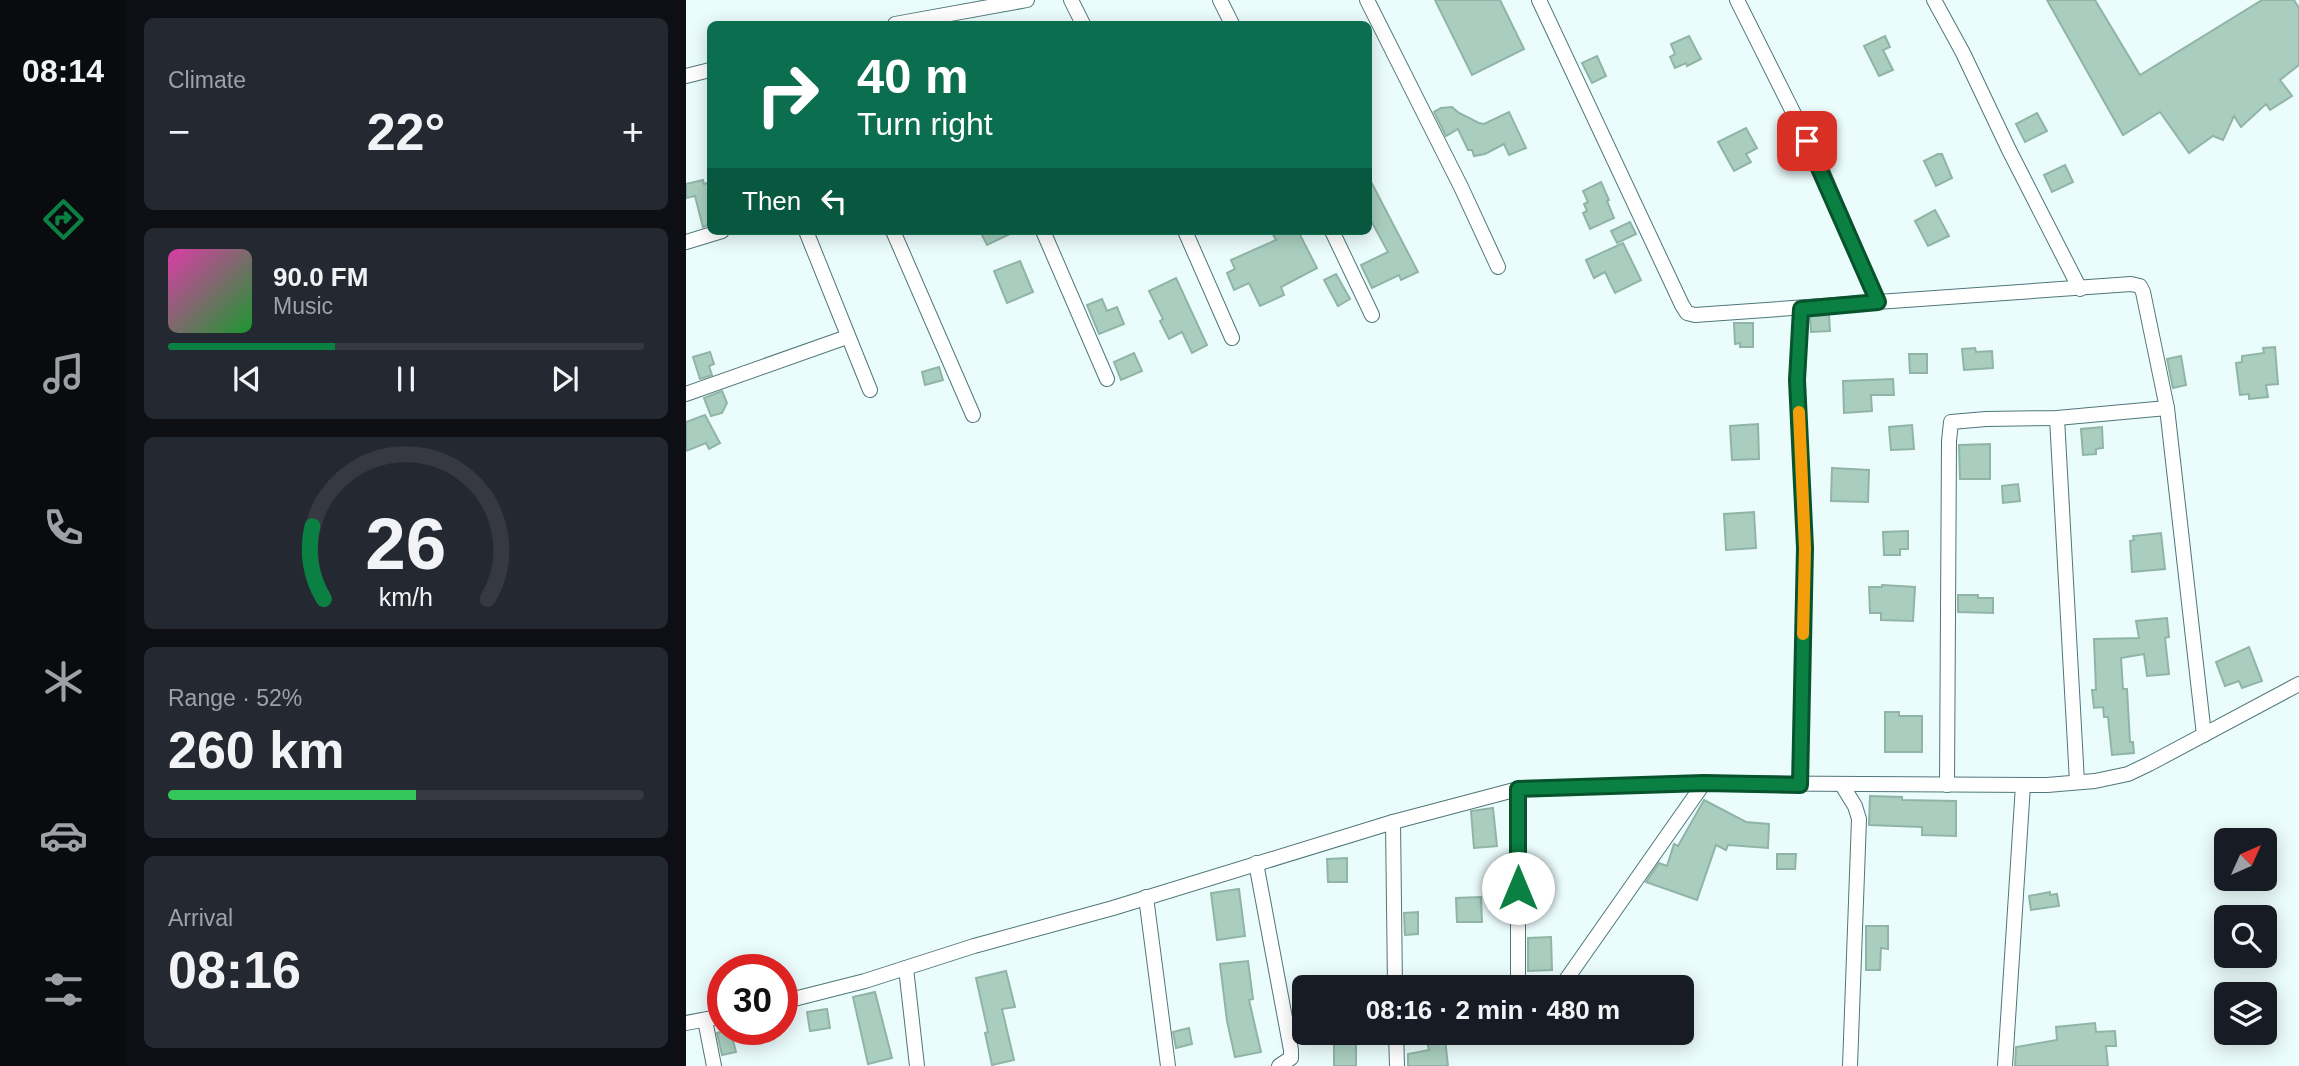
<!DOCTYPE html>
<html lang="en">
<head>
<meta charset="utf-8">
<style>
  :root { --surface:#171b24; --page:#242831; --text:#f1f3f6; --muted:#9ea1a6; --line:#363941; --accent:#0b8043 }
  body { margin:0; font-family:Helvetica,sans-serif; background:var(--page); color:var(--text); height:100vh; display:flex; flex-direction:column; font-size:26px; white-space:nowrap }
  * { box-sizing:border-box; margin:0 }
  p { font-size:23px; color:var(--muted) }
  .icon { flex:none; width:38px; height:38px; fill:none; stroke:currentColor; stroke-width:2; stroke-linecap:round; stroke-linejoin:round }
  .map { position:relative; flex:1; overflow:hidden }
  .drawer { display:flex; flex-direction:column; gap:18px; padding:18px; background:#0d0f14; width:560px }
  .drawer>* { flex:none }
  .top-card { position:absolute; left:21px; top:21px; width:665px; height:214px; border-radius:10px; box-shadow:0 4px 18px #0003; background:#0b6e4f; color:#fff; overflow:hidden }
  .needle { width:46px; rotate:45deg }
  .fabs { position:absolute; left:1528px; top:828px; display:grid; gap:14px }
  .fabs a { display:grid; place-items:center; width:63px; height:63px; border-radius:10px; background:var(--surface); box-shadow:0 4px 18px #0003; font-size:35px }
  .speed { position:absolute; left:21px; top:954px; display:flex; gap:14px; font-size:35px; font-weight:700; text-align:center }
  .speed>* { display:grid; place-content:center; width:91px; height:91px; border-radius:50%; background:var(--surface); box-shadow:0 4px 18px #0003; line-height:1 }
  .speed .limit { border:10px solid #d22; background:#fff; color:#111 }
  .pin { position:absolute; display:grid; place-items:center; width:60px; height:60px; color:#fff; margin:-30px; border-radius:14px; box-shadow:0 4px 10px #0006 }
  .me { position:absolute; width:77px; margin:-38px; rotate:0deg; stroke-linejoin:round; filter:drop-shadow(0 0 5px #0008) }
  .turn { display:flex; align-items:center; gap:24px; height:147px; padding:0 35px; font-size:32px }
  .turn .icon { width:91px; height:91px; stroke-width:2.5 }
  .turn b { display:block; font-size:49px; line-height:60px }
  .then { display:flex; align-items:center; height:66px; padding:0 35px; background:#0003; gap:14px; font-size:26px }
  .big { font-size:52px; font-weight:800; line-height:1.1 }
  .drawer .card { flex:1; display:flex; flex-direction:column; justify-content:center; gap:10px; min-width:0; padding:0 24px; border-radius:10px; background:var(--page) }
  .drawer .dial { align-items:center; gap:0 }
  .dial svg { height:182px; overflow:visible; fill:none; stroke:var(--line); stroke-width:7; stroke-linecap:round; text-anchor:middle }
  .dial text { fill:var(--text); stroke:none }
  .song { display:flex; align-items:center; gap:21px }
  .cover { width:84px; height:84px; border-radius:10px; background:linear-gradient(135deg,hsl(320 70% 55%),hsl(130 70% 35%)) }
  .played { height:7px; border-radius:4px; background:linear-gradient(90deg,var(--accent) 35%,var(--line) 35%) }
  .keys { display:flex; justify-content:space-around; direction:ltr }
  .heat { display:flex; justify-content:space-between; align-items:center; font-size:38px; direction:ltr }
  .charge { height:10px; border-radius:5px; background:linear-gradient(90deg,#34c759 52%,var(--line) 0) }
  .trip { position:absolute; left:606px; top:975px; width:402px; height:70px; border-radius:10px; background:var(--surface); box-shadow:0 4px 18px #0003; font-weight:800; line-height:70px; text-align:center }
  main { display:flex; flex:1; min-height:0 }
  .menu { display:flex; flex-direction:column; width:126px; justify-content:space-around; align-items:center; background:#090b0e; color:var(--muted) }
  .menu .icon { width:49px; height:49px }
  .menu .selected { color:var(--accent) }
  .menu b { font-size:32px; color:var(--text) }
  .map>svg:first-child { display:block }
</style>
</head>
<body>
<main>
<nav class="menu">
<b>08:14</b>
<svg class="icon selected" aria-label="directions" viewBox="0 0 24 24"><path d="M12 3l9 9-9 9-9-9zM9 14v-3h6M13 9l2 2-2 2"/></svg>
<svg class="icon" aria-label="music" viewBox="0 0 24 24"><path d="M9 18V5l10-2v13"/><circle cx="6" cy="18" r="3"/><circle cx="16" cy="16" r="3"/></svg>
<svg class="icon" aria-label="phone" viewBox="0 0 24 24"><path d="M5 4h4l2 5-3 2q2 4 5 5l2-3 5 2v4C11 20 4 13 5 4z"/></svg>
<svg class="icon" aria-label="climate" viewBox="0 0 24 24"><path d="M12 3v18M4 7l16 10M4 17L20 7"/></svg>
<svg class="icon" aria-label="car" viewBox="0 0 24 24"><path d="M5 17H2v-5l4-1 3-4h7l3 4 3 1v5h-3M9 17h6M6 11h13"/><circle cx="7" cy="17" r="2"/><circle cx="17" cy="17" r="2"/></svg>
<svg class="icon" aria-label="filters" viewBox="0 0 24 24"><path d="M4 7h16M4 17h16"/><circle cx="9" cy="7" r="2"/><circle cx="15" cy="17" r="2"/></svg>
</nav>
<section class="drawer">
<div class="card"><p>Climate</p>
<div class="heat"><a>−</a><b class="big">22°</b><a>+</a></div>
</div>
<div class="card">
<div class="song"><i class="cover"></i><div><b>90.0 FM</b><p>Music</p></div></div>
<div class="played"></div>
<div class="keys"><svg class="icon" aria-label="previous" viewBox="0 0 24 24"><path d="M18 5L8 12l10 7zM5 5v14"/></svg><svg class="icon" aria-label="pause" viewBox="0 0 24 24"><path d="M8 5v14M16 5v14"/></svg><svg class="icon" aria-label="next" viewBox="0 0 24 24"><path d="M6 5l10 7-10 7zM19 5v14"/></svg></div>
</div>
<div class="card dial"><svg viewBox="0 0 100 80">
<path d="M14 69A42 42 0 1 1 86 69"/>
<path d="M14 69A42 42 0 0 1 9 37" stroke="#0b8043"/>
<text x="50" y="56" font-size="32" font-weight="700">26</text>
<text x="50" y="72" font-size="11">km/h</text>
</svg></div>
<div class="card"><p>Range · 52%</p><b class="big">260 km</b><div class="charge"></div></div>
<div class="card"><p>Arrival</p><b class="big">08:16</b></div>
</section>
<div class="map">
<svg width="1613" height="1066" viewBox="0 0 1613 1066">
  <rect width="100%" height="100%" fill="#ebfcfd"/>
  <g fill="#a9cebf" stroke="#90b4a6" stroke-width="2">
    <polygon points="749,0 814,0 838,49 786,75"/>
    <polygon points="1361,0 1409,0 1454,75 1576,0 1608,0 1613,8 1613,65 1594,80 1606,96 1584,110 1580,104 1555,127 1548,116 1537,140 1527,136 1503,153 1474,112 1437,135"/>
    <polygon points="1003,36 1015,59 1001,66 1000,63 989,68 984,57 989,54 985,44"/>
    <polygon points="1199,36 1204,47 1197,50 1207,70 1193,76 1178,46"/>
    <polygon points="911,56 920,76 906,83 896,63"/>
    <polygon points="766,107 773,113 793,123 798,124 823,112 840,148 823,155 818,144 799,154 788,156 786,150 782,150 772,129 760,136 748,112 755,108"/>
    <polygon points="1351,113 1361,131 1339,142 1330,124"/>
    <polygon points="1060,128 1071,148 1060,154 1065,162 1048,171 1032,142"/>
    <polygon points="1252,154 1256,154 1266,178 1250,186 1238,161"/>
    <polygon points="1379,165 1387,182 1366,192 1358,175"/>
    <polygon points="682,176 732,272 715,280 713,275 686,288 675,265 702,252 682,215"/>
    <polygon points="17,180 18,184 24,182 24,224 17,227 9,196 0,198 0,184"/>
    <polygon points="915,182 923,200 921,201 928,218 904,229 897,213 901,211 898,204 902,202 897,191"/>
    <polygon points="1249,210 1263,236 1242,246 1229,221"/>
    <polygon points="944,222 950,234 931,243 925,231"/>
    <polygon points="294,231 330,231 301,245"/>
    <polygon points="585,231 612,231 631,268 595,287 598,295 574,306 563,283 548,290 541,273 549,269 545,260 590,240"/>
    <polygon points="937,243 955,280 929,293 919,272 908,278 900,260"/>
    <polygon points="334,261 347,292 321,303 308,271"/>
    <polygon points="650,274 664,299 652,306 638,280"/>
    <polygon points="490,278 521,345 506,353 496,332 483,339 474,321 477,319 463,291"/>
    <polygon points="416,299 421,311 431,307 438,324 413,334 401,305"/>
    <polygon points="1143,315 1144,331 1125,332 1124,316"/>
    <polygon points="1048,323 1067,323 1067,347 1054,347 1054,343 1049,344"/>
    <polygon points="1589,347 1592,384 1580,385 1582,397 1563,399 1563,394 1554,395 1550,363 1556,362 1556,356 1578,353 1577,348"/>
    <polygon points="1289,348 1290,352 1306,351 1307,368 1278,370 1276,349"/>
    <polygon points="24,352 28,364 23,366 26,375 14,379 7,357"/>
    <polygon points="448,353 456,371 435,380 428,362"/>
    <polygon points="1223,354 1241,354 1241,373 1224,373"/>
    <polygon points="1495,356 1500,385 1487,388 1481,359"/>
    <polygon points="253,367 257,380 239,385 236,372"/>
    <polygon points="1207,379 1208,395 1185,395 1186,411 1158,413 1157,381"/>
    <polygon points="36,391 41,403 36,413 25,416 18,398"/>
    <polygon points="19,415 34,443 23,449 20,443 0,451 0,422"/>
    <polygon points="1072,424 1073,459 1046,460 1044,426"/>
    <polygon points="1226,425 1228,449 1205,450 1203,427"/>
    <polygon points="1416,427 1417,448 1410,449 1410,454 1397,455 1395,429"/>
    <polygon points="1304,444 1304,479 1274,479 1273,445"/>
    <polygon points="1146,468 1183,470 1182,502 1145,501"/>
    <polygon points="1332,484 1334,501 1317,503 1316,486"/>
    <polygon points="1068,512 1070,548 1040,550 1038,514"/>
    <polygon points="1222,531 1222,549 1214,549 1214,555 1198,555 1197,532"/>
    <polygon points="1475,533 1479,569 1446,572 1444,541 1448,540 1447,536"/>
    <polygon points="1196,585 1229,587 1227,621 1195,620 1195,613 1184,613 1183,587 1196,587"/>
    <polygon points="1272,595 1292,595 1292,598 1307,598 1307,613 1272,612"/>
    <polygon points="1481,618 1483,637 1479,638 1483,674 1461,676 1458,654 1435,658 1437,689 1441,689 1444,742 1447,742 1448,753 1426,755 1422,717 1418,717 1417,707 1408,708 1406,690 1410,690 1408,639 1453,638 1450,621"/>
    <polygon points="1563,647 1576,681 1556,688 1553,681 1539,686 1530,662"/>
    <polygon points="1199,712 1213,712 1213,716 1236,716 1236,752 1199,752"/>
    <polygon points="1184,796 1216,797 1216,800 1270,801 1270,836 1236,835 1236,827 1183,825"/>
    <polygon points="1018,800 1060,822 1083,824 1082,848 1042,845 1040,850 1030,845 1011,900 960,882 973,863 981,866 988,844 992,846"/>
    <polygon points="807,808 811,846 788,848 785,811"/>
    <polygon points="1091,854 1110,854 1109,869 1091,869"/>
    <polygon points="661,858 661,882 642,882 641,859"/>
    <polygon points="553,889 559,936 531,940 525,893"/>
    <polygon points="1364,892 1364,895 1371,894 1373,906 1345,910 1343,896"/>
    <polygon points="795,897 796,922 771,922 770,898"/>
    <polygon points="732,912 732,934 719,935 718,913"/>
    <polygon points="1180,926 1202,926 1202,949 1195,948 1194,970 1180,970"/>
    <polygon points="865,937 866,970 842,971 842,938"/>
    <polygon points="562,961 567,999 563,1000 575,1052 549,1057 541,1021 534,964"/>
    <polygon points="320,971 329,1007 316,1009 328,1060 306,1065 299,1033 302,1032 290,978"/>
    <polygon points="189,992 206,1058 182,1064 167,997"/>
    <polygon points="141,1009 144,1028 124,1031 121,1012"/>
    <polygon points="1409,1023 1410,1032 1429,1031 1430,1046 1420,1046 1422,1066 1329,1066 1330,1047 1371,1040 1370,1027"/>
    <polygon points="503,1028 506,1044 490,1048 487,1032"/>
    <polygon points="44,1029 50,1052 36,1055 31,1033"/>
    <rect x="648" y="1032" width="22" height="34"/>
    <polygon points="759,1038 762,1066 722,1066 722,1054 743,1050 741,1041"/>
  </g>
  <g fill="none" stroke-linecap="round" stroke-linejoin="round">
    <g stroke="#4f7679" stroke-width="16">
      <g id="minor">
        <polyline points="385,0 397,24"/>
        <polyline points="534,0 546,24"/>
        <polyline points="681,0 775,187 812,267"/>
        <polyline points="853,0 996,305 1001,313 1009,315 1445,284 1454,286 1457,292 1481,408 1518,735"/>
        <polyline points="1051,0 1133,164 1192,302"/>
        <polyline points="1248,0 1277,53 1323,150 1394,289"/>
        <polyline points="209,24 341,0"/>
        <polyline points="0,76 24,70"/>
        <polyline points="120,231 184,390"/>
        <polyline points="207,231 287,415"/>
        <polyline points="357,231 421,379"/>
        <polyline points="499,231 546,338"/>
        <polyline points="646,231 686,315"/>
        <polyline points="0,242 36,231"/>
        <polyline points="0,394 161,337"/>
        <polyline points="1371,418 1391,782"/>
        <polyline points="1114,785 1119,548 1111,380 1115,309"/>
        <polyline points="1156,785 1169,806 1173,819 1164,1066"/>
        <polyline points="1261,785 1263,441 1265,422 1300,419 1371,418 1481,408"/>
        <polyline points="832,789 832,987"/>
        <polyline points="707,822 709,987"/>
        <polyline points="570,863 605,1050 605,1058 593,1066"/>
        <polyline points="460,897 482,1066"/>
        <polyline points="220,968 231,1066"/>
        <polyline points="875,987 1018,783"/>
        <polyline points="96,1002 179,981 288,946 427,908 707,822 832,789 1018,783 1361,785 1409,781 1442,774 1463,764 1613,684"/>
        <polyline points="19,1020 28,1066"/>
        <polyline points="0,1023 37,1016"/>
        <polyline points="710,1032 711,1066"/>
        <polyline points="1319,1066 1337,785"/>
      </g>
    </g>
    <use href="#minor" stroke="#fff" stroke-width="14"/>
  </g>
  <g fill="none" stroke-linecap="round" stroke-linejoin="round">
    <g stroke="#07532c" stroke-width="18">
      <polyline id="route" points="832,888 832,789 1018,783 1114,785 1119,548 1111,380 1115,309 1192,302 1121,141"/>
    </g>
    <use href="#route" stroke="#0b8043" stroke-width="12"/>
    <polyline stroke="#f59e0b" stroke-width="12" points="1113,412 1119,548 1117,634"/>
  </g>
</svg>
<div class="fabs">
<a><svg class="needle" viewBox="-14 -14 28 28"><path d="M0-13l5 13h-10z" fill="#e53935"/><path d="M0 13l5-13h-10z" fill="#9ea1a6"/></svg></a>
<a><svg class="icon" aria-label="search" viewBox="0 0 24 24"><circle cx="10" cy="10" r="6"/><path d="M15 15l6 6"/></svg></a>
<a><svg class="icon" aria-label="layers" viewBox="0 0 24 24"><path d="M12 4l9 5-9 5-9-5zM3 14l9 5 9-5"/></svg></a>
</div>
<div class="speed"><div class="limit">30</div></div>
<div class="pin" style="left:1121px;top:141px;background:#d93025"><svg class="icon" aria-label="arrive" viewBox="0 0 24 24"><path d="M6 21V4h12l-3 4 3 4H6"/></svg></div>
<svg class="me" style="left:832px;top:888px" viewBox="-20 -20 40 40"><circle r="19" fill="#fff"/><path d="M0-13L10 11 0 6-10 11z" fill="#0b8043"/></svg>
<div class="trip">08:16 · 2 min · 480 m</div>
<div class="top-card">
<div class="turn"><svg class="icon" aria-label="right" viewBox="0 0 24 24"><path d="M7 20v-9h11M14 6l5 5-5 5"/></svg><div><b>40 m</b>Turn right</div></div>
<div class="then">Then<svg class="icon" aria-label="left" viewBox="0 0 24 24"><path d="M17 20v-9H6M10 6l-5 5 5 5"/></svg></div>
</div>
</div>
</main>
</body>
</html>
